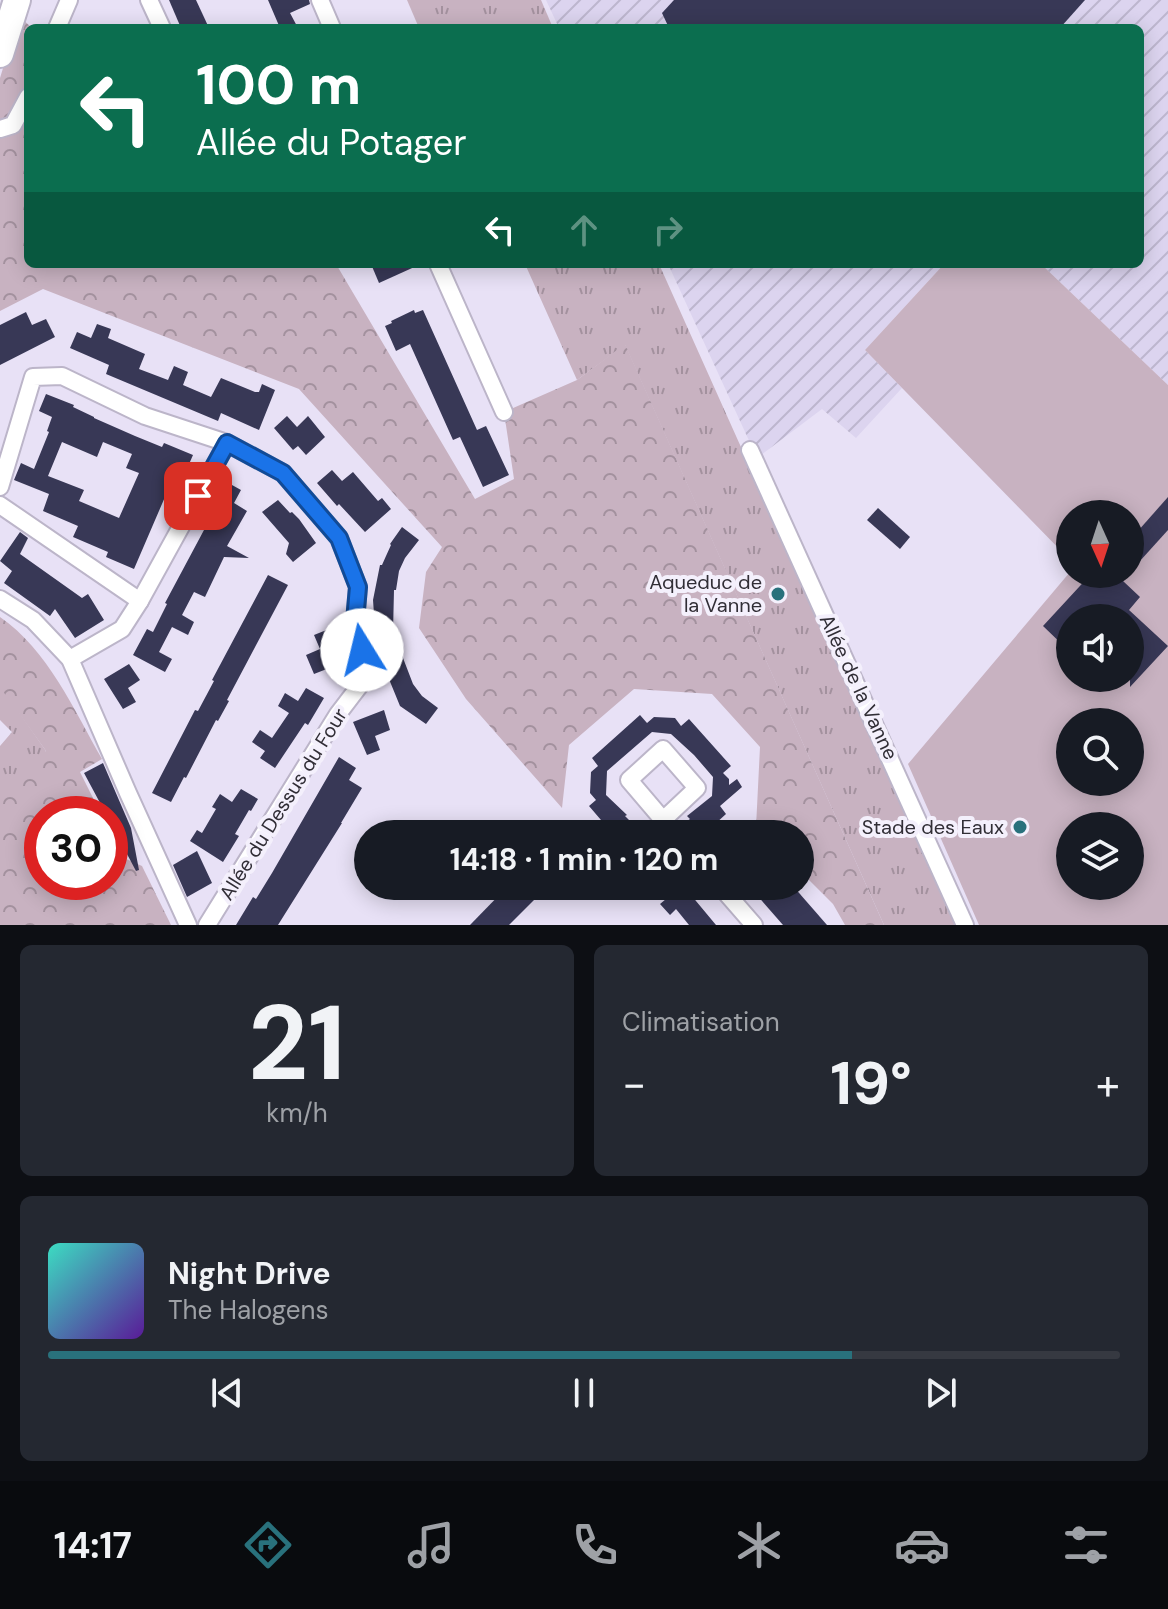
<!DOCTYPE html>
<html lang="fr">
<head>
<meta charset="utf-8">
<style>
  :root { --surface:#171b24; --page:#242831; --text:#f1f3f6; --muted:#9ea1a6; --line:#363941; --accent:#29717c }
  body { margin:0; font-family:"DM Sans",sans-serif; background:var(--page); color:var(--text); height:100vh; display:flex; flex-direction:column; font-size:30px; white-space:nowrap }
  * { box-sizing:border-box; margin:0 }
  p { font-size:26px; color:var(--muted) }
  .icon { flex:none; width:44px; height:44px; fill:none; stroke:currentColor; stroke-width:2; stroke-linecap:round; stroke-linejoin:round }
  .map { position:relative; height:925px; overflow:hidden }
  .side { display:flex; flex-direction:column; gap:20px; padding:20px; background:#0d0f14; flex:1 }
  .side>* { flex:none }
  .hud { position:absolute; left:24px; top:24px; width:1120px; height:244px; border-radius:12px; box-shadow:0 4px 20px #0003; background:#0b6e4f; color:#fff; overflow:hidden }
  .needle { width:52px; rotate:177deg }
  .fabs { position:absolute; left:1056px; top:500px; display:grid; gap:16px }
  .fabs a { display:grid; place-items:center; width:88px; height:88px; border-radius:50%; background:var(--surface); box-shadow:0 4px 20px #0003; font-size:40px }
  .speed { position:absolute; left:24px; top:796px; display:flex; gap:16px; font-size:40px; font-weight:700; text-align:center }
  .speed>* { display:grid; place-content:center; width:104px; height:104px; border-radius:50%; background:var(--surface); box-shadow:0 4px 20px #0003; line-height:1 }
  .speed .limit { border:12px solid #d22; background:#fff; color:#111 }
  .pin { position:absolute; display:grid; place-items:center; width:68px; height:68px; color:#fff; margin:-34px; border-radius:16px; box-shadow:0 4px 12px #0006 }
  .me { position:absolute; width:88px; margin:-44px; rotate:351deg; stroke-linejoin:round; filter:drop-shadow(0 0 6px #0008) }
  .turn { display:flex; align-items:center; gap:28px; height:168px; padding:0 40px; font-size:36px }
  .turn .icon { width:104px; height:104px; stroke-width:2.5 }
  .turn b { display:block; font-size:56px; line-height:68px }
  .lanes { display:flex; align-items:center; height:76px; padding:0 40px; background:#0003; justify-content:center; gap:40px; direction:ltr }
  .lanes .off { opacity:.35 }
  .big { font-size:60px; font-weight:700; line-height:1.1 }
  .side .widget { flex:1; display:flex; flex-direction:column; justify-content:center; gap:12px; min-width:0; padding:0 28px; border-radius:12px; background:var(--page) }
  .side .dial { align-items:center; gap:0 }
  .dial b { font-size:104px; line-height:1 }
  .song { display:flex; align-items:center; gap:24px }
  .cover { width:96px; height:96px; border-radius:12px; background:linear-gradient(135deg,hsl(170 70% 55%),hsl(270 70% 35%)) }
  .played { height:8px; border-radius:4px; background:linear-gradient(90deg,var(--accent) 75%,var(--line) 75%) }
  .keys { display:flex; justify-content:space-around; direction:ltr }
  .heat { display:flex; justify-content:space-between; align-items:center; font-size:44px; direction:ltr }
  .side .tiles { flex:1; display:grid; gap:20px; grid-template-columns:1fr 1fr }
  .widget:last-child { grid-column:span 2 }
  .trip { position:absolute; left:354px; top:820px; width:460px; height:80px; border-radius:40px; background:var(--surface); box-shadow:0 4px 20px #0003; font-weight:700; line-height:80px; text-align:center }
  .dock { display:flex; height:128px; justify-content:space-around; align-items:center; background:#090b0e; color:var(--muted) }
  .dock .icon { width:56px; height:56px }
  .dock .current { color:var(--accent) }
  .dock b { font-size:36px; color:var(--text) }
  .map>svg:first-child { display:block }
</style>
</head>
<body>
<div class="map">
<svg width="1168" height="925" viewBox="0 0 1168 925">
  <defs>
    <pattern id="industrial-furrows" width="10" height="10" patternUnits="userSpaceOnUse" patternTransform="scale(2)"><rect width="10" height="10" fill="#dcd4ef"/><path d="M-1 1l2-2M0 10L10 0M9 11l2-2" fill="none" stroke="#bdb6ce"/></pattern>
    <pattern id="grass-tufts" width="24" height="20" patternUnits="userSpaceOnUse" patternTransform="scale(2)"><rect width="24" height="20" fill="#c8b2c1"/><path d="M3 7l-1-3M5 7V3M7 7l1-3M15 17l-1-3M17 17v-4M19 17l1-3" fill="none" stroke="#a3919e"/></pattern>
    <pattern id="forest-crowns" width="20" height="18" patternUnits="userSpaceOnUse" patternTransform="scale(2)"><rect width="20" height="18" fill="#c8b2c1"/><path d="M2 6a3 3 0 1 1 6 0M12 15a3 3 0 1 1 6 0" fill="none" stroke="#a3919e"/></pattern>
  </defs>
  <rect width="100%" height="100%" fill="#e8e1f6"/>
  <g fill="url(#industrial-furrows)">
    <polygon points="546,0 1168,0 1168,385 1041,264 1140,264 1140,28 559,28"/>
    <polygon points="668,264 944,264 865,350 902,388 856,438 822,409 757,458"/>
  </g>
  <g fill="url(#grass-tufts)">
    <polygon points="407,0 541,0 553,28 419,28"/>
    <polygon points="525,264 659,264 955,925 884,925 625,345 577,380"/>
    <polygon points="0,685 46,751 0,835 0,746 12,732 0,720"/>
  </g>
  <g fill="url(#forest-crowns)">
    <polygon points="19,16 32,28 28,28 28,264 336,264 475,499 514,479 504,412 577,380 625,344 884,925 845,925 833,904 800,871 800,834 763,834 756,827 760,747 712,694 634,689 569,745 562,808 466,699 419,628 426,572 442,547 299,389 43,289 0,311 0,78"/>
    <path d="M0 617C48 650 74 710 102 759L80 772 101 814H42V882H110V831L124 858 142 866 171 925H0V797L46 751 0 687Z"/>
  </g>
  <path fill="#c8b2c1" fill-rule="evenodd" d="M944 264H1041L1168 385V925H979L908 764 1070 572V574H1130V514H1070V560L865 350ZM1070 618H1130V678H1070ZM1070 722H1130V782H1070ZM1070 826H1130V886H1070Z"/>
  <g fill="#383856" fill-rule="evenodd">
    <polygon points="169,0 196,0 209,28 181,28"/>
    <polygon points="268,0 309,0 310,4 290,13 298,28 280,28"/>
    <polygon points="674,0 1085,0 1060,28 669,28 662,13"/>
    <polygon points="371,264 421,264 379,283"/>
    <polygon points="414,310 415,313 423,310 477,430 486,426 509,475 483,487 460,437 453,440 410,344 396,351 385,326 392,323 391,321"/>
    <polygon points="26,312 32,325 46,319 55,337 0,365 0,325"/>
    <polygon points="97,324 111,329 108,338 145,354 139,369 168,380 174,366 188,372 183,385 211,397 221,378 255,392 259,392 262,384 275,390 259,430 221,413 218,421 106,374 109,365 70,348 77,332 91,338"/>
    <path d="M46 394 74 405 73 407 94 417V418L135 436 162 447 164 443 193 455 179 487 171 483 134 569 106 557 108 552 73 537 78 526 43 511 49 494 14 480 21 463 34 469 49 432 47 431 52 417 39 411ZM62 442 97 457 103 442 132 454 126 468 139 473 119 518 79 501 84 490 48 476Z"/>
    <polygon points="287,416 297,427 308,416 325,437 306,455 298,446 293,450 274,428"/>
    <polygon points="332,470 342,481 353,472 378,501 382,498 391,509 365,532 339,504 337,506 317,483"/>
    <polygon points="223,480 241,490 234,503 247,511 227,546 249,558 224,557 205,597 194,592 182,615 194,622 188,635 172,627 159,652 172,659 165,672 133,655 147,629 153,632 167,604 165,603 204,530 202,529 212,509 209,507"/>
    <polygon points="1168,497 1168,530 1130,572 1130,540"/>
    <polygon points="278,500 290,513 292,512 299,519 316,543 293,562 286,554 289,543 262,512"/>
    <polygon points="878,508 910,537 900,549 867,520"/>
    <polygon points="402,527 419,540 405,558 399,571 396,590 394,590 393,632 413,684 422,696 438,708 426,724 400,706 382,662 376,642 373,600 380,565 382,565 386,556 391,545 390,544"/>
    <polygon points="20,532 28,538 20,554 82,598 88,594 104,620 75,638 55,609 50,616 4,583 12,571 0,561"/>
    <polygon points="1091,574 1130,574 1123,581 1140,597 1129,610 1168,646 1130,687 1130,618 1070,618 1070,652 1043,626"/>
    <polygon points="268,575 288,585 227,700 229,701 218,721 216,720 186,778 184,777 171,802 152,793 195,710 198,711 214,681 212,680"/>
    <polygon points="329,629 342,663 314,674 306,655 320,649 314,635"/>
    <polygon points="129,664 140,680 128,688 136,702 123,709 104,679"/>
    <polygon points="306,688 324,698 308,725 305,723 275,768 260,758 265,751 252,742 260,730 272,738 289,713 278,706 285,693 298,701"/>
    <polygon points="384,710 390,730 375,736 380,750 367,755 353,722"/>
    <polygon points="640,715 647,723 654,717 675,718 681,726 689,719 731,766 723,773 729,779 729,785 737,779 742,787 720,806 726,814 704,834 688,834 682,825 690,819 687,816 712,796 713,777 694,755 671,734 652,732 607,771 606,795 627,815 625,816 633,824 621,834 613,834 589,806 596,800 590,793 591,772 598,766 592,758"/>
    <polygon points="339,757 356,768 349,780 362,788 341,823 342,823 278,925 236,925 253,897 256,899 272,873"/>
    <polygon points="103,763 131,828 139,870 136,871 110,822 110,814 106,814 84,773"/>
    <polygon points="241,789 258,799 251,811 249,810 235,834 239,836 223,862 190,841 197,830 202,833 216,809 212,807 220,794 232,802"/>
    <polygon points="197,851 212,883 187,897 173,865"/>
    <polygon points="508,886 548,886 509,925 470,925"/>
    <polygon points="664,886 701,886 691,895 716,925 689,925 676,909 670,915 660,904 672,894"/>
    <polygon points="749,886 793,886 827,925 783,925"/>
  </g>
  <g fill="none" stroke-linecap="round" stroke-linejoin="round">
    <g stroke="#bcb5c9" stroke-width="20">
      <g id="minor">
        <polyline points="149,0 162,28"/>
        <polyline points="320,0 332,28"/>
        <polyline points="57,28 69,0"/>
        <polyline points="0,129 13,125 28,97"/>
        <polyline points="438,264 504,412"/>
        <polyline points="750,450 965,925"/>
        <polyline points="0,487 33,377 62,376 145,416 227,443 283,473 339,538 358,587 355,621 367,676 338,714 207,925"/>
        <polyline points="0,505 140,601"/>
        <polyline points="0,599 33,620 70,659 128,793 188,925"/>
        <polyline points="70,659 122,629 140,601 227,443"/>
        <polyline points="663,820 697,788 663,749 629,780 675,834"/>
        <polyline points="720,886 754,925"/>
      </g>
    </g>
    <g stroke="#bcb5c9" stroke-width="30">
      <polyline id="primary" points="0,54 17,0"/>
    </g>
    <use href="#minor" stroke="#fff" stroke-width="16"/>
    <use href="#primary" stroke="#fff" stroke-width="26"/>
  </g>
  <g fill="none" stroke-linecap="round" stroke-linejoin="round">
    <g stroke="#114b97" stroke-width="20">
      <polyline id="route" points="198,496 227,443 283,473 339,538 358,587 355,621 362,650"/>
    </g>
    <use href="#route" stroke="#1a73e8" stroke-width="14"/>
  </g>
  <g fill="#29717c" stroke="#f4f0fc" stroke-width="3">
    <circle cx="778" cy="594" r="8"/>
    <circle cx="1020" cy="827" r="8"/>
  </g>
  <g text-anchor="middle" stroke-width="8" stroke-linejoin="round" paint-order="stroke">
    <g font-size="20" fill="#312e36" stroke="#f4f0fc" text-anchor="end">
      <text x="762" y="589">Aqueduc de<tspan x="762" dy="23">la Vanne</tspan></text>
      <text x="1004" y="834">Stade des Eaux</text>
    </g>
    <g font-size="20" fill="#312e36" stroke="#f4f0fc">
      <text transform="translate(859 687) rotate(65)" y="7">Allée de la Vanne</text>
      <text transform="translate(283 804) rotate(-58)" y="7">Allée du Dessus du Four</text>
    </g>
  </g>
</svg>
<div class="fabs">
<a><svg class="needle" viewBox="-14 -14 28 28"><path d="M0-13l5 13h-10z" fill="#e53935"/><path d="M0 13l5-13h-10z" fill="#9ea1a6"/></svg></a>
<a><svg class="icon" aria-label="sound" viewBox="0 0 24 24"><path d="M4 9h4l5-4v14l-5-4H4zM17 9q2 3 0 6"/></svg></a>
<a><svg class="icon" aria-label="search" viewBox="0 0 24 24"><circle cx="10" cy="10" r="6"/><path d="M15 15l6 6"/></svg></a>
<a><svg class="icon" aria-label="layers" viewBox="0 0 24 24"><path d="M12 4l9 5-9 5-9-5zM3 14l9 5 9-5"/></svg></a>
</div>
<div class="speed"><div class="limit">30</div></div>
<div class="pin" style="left:198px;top:496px;background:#d93025"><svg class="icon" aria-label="arrive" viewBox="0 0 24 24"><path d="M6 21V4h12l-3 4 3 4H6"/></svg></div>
<svg class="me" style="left:362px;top:650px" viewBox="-20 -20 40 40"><circle r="19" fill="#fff"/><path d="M0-13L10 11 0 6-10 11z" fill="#1a73e8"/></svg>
<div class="trip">14:18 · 1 min · 120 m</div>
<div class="hud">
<div class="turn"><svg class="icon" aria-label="left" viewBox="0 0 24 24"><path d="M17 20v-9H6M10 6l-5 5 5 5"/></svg><div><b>100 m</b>Allée du Potager</div></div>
<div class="lanes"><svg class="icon" aria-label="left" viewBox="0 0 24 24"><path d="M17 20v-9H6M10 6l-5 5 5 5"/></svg><svg class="icon off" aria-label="ahead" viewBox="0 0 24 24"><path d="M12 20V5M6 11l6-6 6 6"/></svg><svg class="icon off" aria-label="right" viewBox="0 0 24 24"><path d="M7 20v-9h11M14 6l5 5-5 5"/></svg></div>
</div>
</div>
<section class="side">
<div class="tiles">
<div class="widget dial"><b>21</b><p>km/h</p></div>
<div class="widget"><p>Climatisation</p>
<div class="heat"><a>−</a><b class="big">19°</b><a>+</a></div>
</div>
<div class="widget">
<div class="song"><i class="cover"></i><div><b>Night Drive</b><p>The Halogens</p></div></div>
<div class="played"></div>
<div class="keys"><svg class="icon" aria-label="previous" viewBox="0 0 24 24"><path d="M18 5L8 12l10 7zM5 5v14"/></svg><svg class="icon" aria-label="pause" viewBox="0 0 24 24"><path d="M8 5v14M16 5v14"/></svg><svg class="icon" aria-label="next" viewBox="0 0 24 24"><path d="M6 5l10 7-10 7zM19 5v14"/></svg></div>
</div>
</div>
</section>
<nav class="dock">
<b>14:17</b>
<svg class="icon current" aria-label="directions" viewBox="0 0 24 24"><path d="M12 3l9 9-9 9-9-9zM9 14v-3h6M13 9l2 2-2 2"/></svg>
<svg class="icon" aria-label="music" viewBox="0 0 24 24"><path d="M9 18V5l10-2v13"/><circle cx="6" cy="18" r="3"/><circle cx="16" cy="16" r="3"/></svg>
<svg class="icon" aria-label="phone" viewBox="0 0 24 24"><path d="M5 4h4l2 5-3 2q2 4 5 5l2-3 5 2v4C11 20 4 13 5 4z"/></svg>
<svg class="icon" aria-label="climate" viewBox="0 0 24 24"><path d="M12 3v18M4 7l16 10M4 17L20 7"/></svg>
<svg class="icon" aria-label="car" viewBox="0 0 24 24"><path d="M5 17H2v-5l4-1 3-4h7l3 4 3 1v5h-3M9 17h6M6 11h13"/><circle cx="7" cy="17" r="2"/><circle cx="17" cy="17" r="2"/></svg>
<svg class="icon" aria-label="filters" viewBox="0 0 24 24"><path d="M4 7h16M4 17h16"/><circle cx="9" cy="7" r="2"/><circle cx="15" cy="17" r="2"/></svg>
</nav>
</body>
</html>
